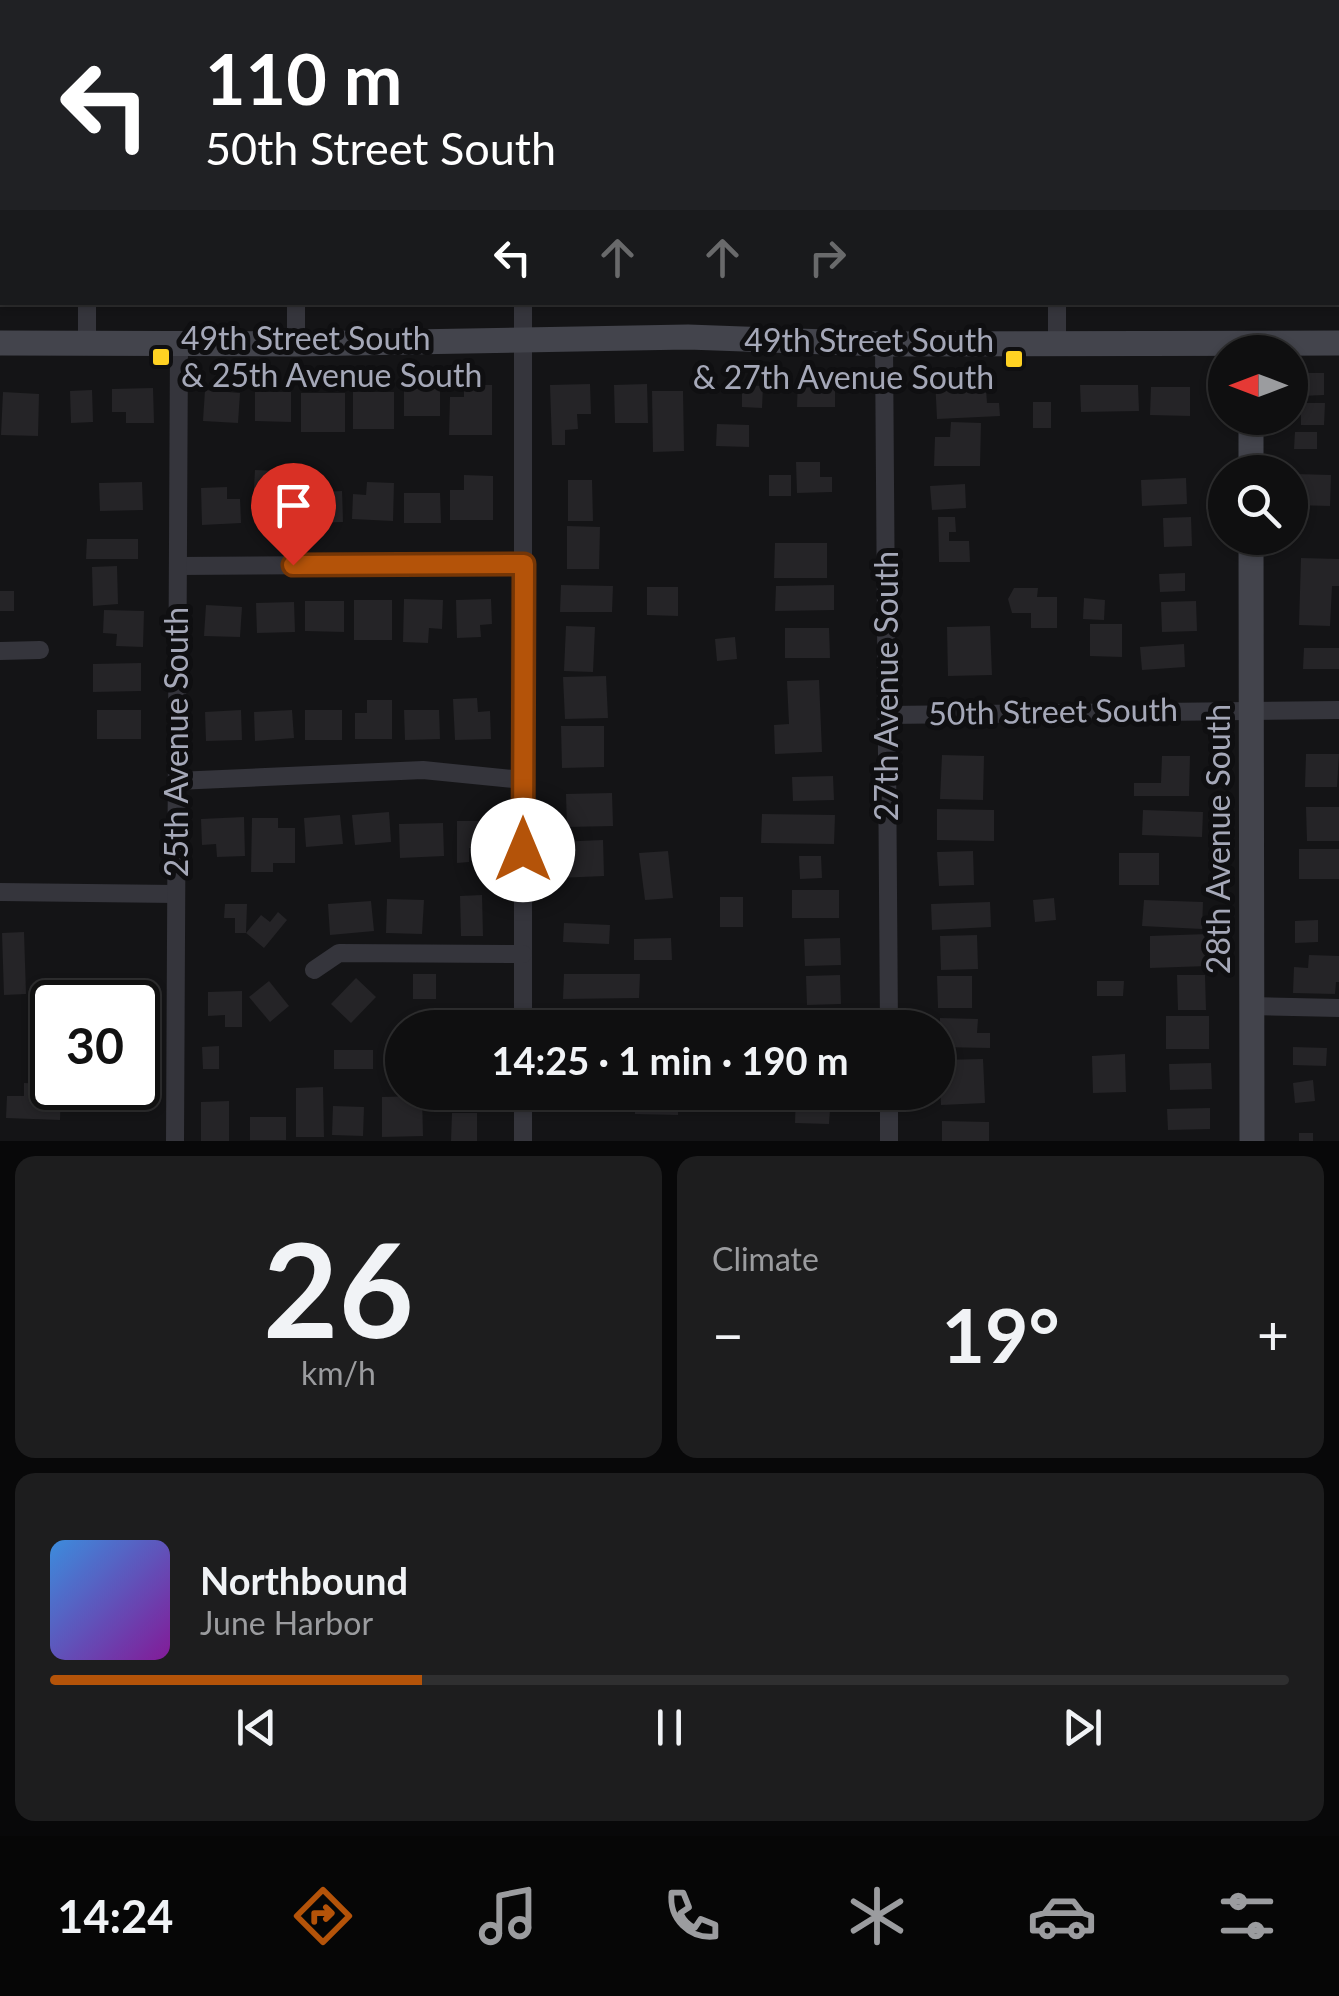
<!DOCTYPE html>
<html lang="en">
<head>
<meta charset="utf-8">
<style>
  :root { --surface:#0f0f10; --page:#1d1d1e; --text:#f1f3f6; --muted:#9b9c9f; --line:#2f2f30; --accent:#b45309 }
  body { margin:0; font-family:Lato,sans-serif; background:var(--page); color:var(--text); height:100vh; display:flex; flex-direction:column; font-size:38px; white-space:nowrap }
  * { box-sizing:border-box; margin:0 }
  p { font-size:32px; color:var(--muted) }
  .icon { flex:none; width:55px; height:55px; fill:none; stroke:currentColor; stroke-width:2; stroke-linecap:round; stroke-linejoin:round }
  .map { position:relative; height:1141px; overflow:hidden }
  .drawer { display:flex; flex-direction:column; gap:15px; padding:15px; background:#080809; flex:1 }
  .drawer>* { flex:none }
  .guide { position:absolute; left:0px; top:0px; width:1340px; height:305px; box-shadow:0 2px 8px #0004,0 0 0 2px var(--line); background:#202124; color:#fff; overflow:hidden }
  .needle { width:65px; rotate:270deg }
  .tools { position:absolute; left:1208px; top:335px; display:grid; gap:20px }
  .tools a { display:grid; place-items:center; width:100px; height:100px; border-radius:50%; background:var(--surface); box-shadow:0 2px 8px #0004,0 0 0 2px var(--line); font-size:50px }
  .speed { position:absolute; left:30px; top:980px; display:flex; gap:20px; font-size:50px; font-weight:700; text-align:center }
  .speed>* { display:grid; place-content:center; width:130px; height:130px; border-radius:50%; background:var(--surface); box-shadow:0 2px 8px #0004,0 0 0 2px var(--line); line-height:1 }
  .speed .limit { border:5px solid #111; border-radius:15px; background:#fff; color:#111 }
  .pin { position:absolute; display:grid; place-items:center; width:85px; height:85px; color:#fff; margin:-102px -42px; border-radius:50% 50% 50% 0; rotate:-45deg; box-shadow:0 0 10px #0007 }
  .pin .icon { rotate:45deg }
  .me { position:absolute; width:110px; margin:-55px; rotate:0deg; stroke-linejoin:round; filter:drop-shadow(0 0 8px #0008) }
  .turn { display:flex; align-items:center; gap:35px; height:210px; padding:0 40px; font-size:45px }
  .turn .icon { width:130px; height:130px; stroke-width:2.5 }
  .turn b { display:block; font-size:70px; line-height:85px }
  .lanes { display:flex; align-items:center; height:95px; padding:0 40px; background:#0003; justify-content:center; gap:50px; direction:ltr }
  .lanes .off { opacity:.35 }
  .big { font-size:75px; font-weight:700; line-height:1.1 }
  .drawer .tile { flex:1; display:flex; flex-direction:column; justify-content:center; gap:15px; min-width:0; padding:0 35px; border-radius:20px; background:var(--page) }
  .drawer .dial { align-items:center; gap:0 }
  .dial b { font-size:130px; line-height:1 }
  .song { display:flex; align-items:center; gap:30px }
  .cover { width:120px; height:120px; border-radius:15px; background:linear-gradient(135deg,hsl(210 70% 55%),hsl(290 70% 35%)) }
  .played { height:10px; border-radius:5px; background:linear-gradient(90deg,var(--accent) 30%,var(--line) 30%) }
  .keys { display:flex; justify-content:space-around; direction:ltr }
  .heat { display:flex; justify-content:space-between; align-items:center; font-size:55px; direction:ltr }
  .drawer .tiles { flex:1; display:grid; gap:15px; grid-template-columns:1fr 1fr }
  .tile:last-child { grid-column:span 2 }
  .trip { position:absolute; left:385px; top:1010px; width:570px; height:100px; border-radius:50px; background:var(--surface); box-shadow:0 2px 8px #0004,0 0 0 2px var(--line); font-weight:700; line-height:100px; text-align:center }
  .dock { display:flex; height:160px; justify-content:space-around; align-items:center; background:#060606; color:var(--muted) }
  .dock .icon { width:70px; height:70px }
  .dock .active { color:var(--accent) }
  .dock b { font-size:45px; color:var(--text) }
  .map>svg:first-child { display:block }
</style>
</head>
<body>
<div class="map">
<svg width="1339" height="1141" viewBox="0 0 1339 1141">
  <rect width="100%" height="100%" fill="#141416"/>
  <g fill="#252427">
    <polygon points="1301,373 1324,373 1324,395 1301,396"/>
    <polygon points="798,377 835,377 835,407 797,407"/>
    <polygon points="960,377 961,390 986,389 987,403 999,403 1000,416 937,419 935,378"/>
    <polygon points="590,384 591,414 577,414 578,429 565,430 565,445 552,445 550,385"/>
    <polygon points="647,384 648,423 615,423 614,385"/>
    <polygon points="464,385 492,385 492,435 449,435 450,397 464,397"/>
    <polygon points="742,385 763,386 762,408 742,407"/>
    <polygon points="1080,385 1138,385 1139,411 1081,412"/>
    <rect x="404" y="387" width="36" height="29"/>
    <polygon points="1151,387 1190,387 1190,416 1150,415"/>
    <polygon points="153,388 154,423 126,423 126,412 112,412 112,389"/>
    <polygon points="92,390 93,422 71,423 70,391"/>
    <polygon points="205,390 240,393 238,423 203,421"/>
    <polygon points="652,391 683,391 684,451 653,452"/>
    <polygon points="3,392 39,394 38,436 1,435"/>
    <polygon points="255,392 291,392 291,422 255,421"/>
    <rect x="353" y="392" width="41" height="37"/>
    <rect x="301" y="393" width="44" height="39"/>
    <rect x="1033" y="402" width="18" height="26"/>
    <polygon points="1301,403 1325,403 1324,425 1301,425"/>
    <polygon points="951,422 981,423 980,466 934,466 935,437 950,437"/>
    <polygon points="717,424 749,425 749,447 716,446"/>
    <polygon points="1295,432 1317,432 1317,449 1294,449"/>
    <polygon points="796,462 820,462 820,477 832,477 832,492 797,493"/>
    <polygon points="255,470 292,472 289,509 253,507"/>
    <polygon points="1295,474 1331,475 1330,506 1294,505"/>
    <polygon points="464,475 493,476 493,520 450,520 450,490 464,490"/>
    <rect x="769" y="475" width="22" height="21"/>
    <polygon points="1186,478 1187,504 1142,506 1141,480"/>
    <polygon points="568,480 592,480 593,521 568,521"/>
    <polygon points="142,482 143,510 100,511 99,483"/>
    <polygon points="367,482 394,483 393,521 352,519 353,494 366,495"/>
    <polygon points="965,484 966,508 932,510 930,486"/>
    <polygon points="227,487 227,499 240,499 241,523 202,525 201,488"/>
    <polygon points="342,491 343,522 305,523 303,493"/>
    <polygon points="404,493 440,493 441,523 404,523"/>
    <polygon points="938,517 955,517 956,532 949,532 949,541 969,541 970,562 939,562"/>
    <polygon points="1191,517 1192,546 1164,547 1163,518"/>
    <polygon points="567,526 600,527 599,569 567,569"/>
    <polygon points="87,539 138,539 138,559 86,559"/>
    <polygon points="775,543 827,543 827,578 774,578"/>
    <polygon points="1301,558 1339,559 1339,586 1332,586 1330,626 1299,625"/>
    <polygon points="117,566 118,604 93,606 92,567"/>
    <polygon points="1185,573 1185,591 1160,592 1159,574"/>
    <polygon points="561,585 613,586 612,612 560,612"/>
    <polygon points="834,585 834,610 775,611 776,586"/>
    <polygon points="647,587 678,587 678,616 647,615"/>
    <polygon points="1014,588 1038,588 1037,597 1057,597 1057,628 1031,628 1031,613 1012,613 1008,599"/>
    <rect x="0" y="591" width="14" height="20"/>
    <polygon points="1084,598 1105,600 1104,620 1083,619"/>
    <polygon points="404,599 443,600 442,629 429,628 428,643 403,642"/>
    <polygon points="491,599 492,624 480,625 481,637 457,638 456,600"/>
    <rect x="354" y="600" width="38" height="40"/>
    <polygon points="305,601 344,601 344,632 305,631"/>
    <polygon points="1196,601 1197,631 1162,632 1161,602"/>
    <polygon points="294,602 295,632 257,633 256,603"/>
    <polygon points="206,605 242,607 240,637 204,636"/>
    <polygon points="104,610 144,611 143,647 116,646 117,634 103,633"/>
    <polygon points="1090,624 1122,624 1122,657 1090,656"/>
    <polygon points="566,626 595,627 593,672 564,671"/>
    <polygon points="990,626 992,675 948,676 947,627"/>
    <polygon points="785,628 829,628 830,658 785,658"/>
    <polygon points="735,637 737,659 717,661 715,639"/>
    <polygon points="1184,644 1185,667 1142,670 1140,647"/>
    <polygon points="1304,648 1339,648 1339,669 1303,669"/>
    <polygon points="141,663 141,691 93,692 93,664"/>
    <polygon points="606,676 608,718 565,719 563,677"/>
    <polygon points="819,680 822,752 775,754 774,725 789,724 787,681"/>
    <polygon points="477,698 478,712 490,711 491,739 455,740 453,699"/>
    <polygon points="367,700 392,700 392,739 355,739 355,713 367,713"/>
    <rect x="97" y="710" width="44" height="29"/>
    <polygon points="241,710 242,740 206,741 205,712"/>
    <polygon points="292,710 294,738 255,741 254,712"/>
    <rect x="305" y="710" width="37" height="30"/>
    <polygon points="404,710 439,710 440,739 405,740"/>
    <polygon points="561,726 604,726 604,767 562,768"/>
    <polygon points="1306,754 1339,754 1337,787 1305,787"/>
    <polygon points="942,755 984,756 983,800 940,799"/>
    <polygon points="1162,756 1190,756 1189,796 1134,796 1134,783 1161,783"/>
    <polygon points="833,776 834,800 793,801 792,777"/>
    <polygon points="612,793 613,826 567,827 566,794"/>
    <polygon points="1306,807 1339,807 1339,841 1307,841"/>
    <polygon points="937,809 994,810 994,841 937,840"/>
    <polygon points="1143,810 1203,812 1202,837 1142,835"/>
    <polygon points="389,812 391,842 355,845 352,815"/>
    <polygon points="762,814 835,815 834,844 761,843"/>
    <polygon points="340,815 343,844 306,847 304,818"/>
    <polygon points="244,817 245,856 217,857 216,844 202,845 201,819"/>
    <polygon points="252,818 278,818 278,828 295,828 295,863 273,863 273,872 251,872"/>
    <polygon points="457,821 493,821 493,848 469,848 469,862 457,863"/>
    <polygon points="443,823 444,856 400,858 399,824"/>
    <polygon points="603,840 604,876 558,878 557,842"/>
    <rect x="1299" y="849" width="40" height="30"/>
    <polygon points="668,851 673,898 645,900 639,853"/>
    <polygon points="973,851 974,885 939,886 937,852"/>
    <rect x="1119" y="853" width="40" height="32"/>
    <polygon points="799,856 821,856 822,878 800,879"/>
    <rect x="792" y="890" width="47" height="28"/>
    <polygon points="482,895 483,936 461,936 460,896"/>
    <rect x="720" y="897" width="23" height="30"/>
    <polygon points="1054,898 1056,920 1035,922 1033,900"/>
    <polygon points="387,899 424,900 422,934 386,933"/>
    <polygon points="1144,900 1203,902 1202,929 1142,926"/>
    <polygon points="371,901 374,931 330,935 328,904"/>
    <polygon points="990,902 991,927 932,930 931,904"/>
    <polygon points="225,904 247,904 246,933 235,933 235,918 224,918"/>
    <polygon points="278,912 287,920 264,948 246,933 261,915 270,922"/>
    <polygon points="1318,920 1318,942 1295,943 1295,921"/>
    <polygon points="564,923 610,925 609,944 563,942"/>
    <polygon points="24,932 26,994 4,995 2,933"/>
    <polygon points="1208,934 1208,966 1150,968 1150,936"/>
    <polygon points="977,935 978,969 941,970 940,936"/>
    <polygon points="671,938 672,960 634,960 634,939"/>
    <polygon points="840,938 841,965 805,966 804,939"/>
    <polygon points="1309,955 1339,956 1339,982 1336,982 1335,994 1293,993 1294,967 1308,968"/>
    <rect x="413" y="974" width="23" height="25"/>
    <polygon points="564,974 640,974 639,998 563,999"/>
    <polygon points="840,975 841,1004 807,1005 806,976"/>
    <polygon points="1177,975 1205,975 1206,1010 1178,1010"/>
    <polygon points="937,976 972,976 972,1008 938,1008"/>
    <polygon points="356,978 376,997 351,1023 331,1004"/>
    <polygon points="269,981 289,1006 270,1022 249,997"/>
    <polygon points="1097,981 1124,981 1123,996 1097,996"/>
    <polygon points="242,991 242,1027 225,1027 225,1015 208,1016 208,992"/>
    <polygon points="564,1009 598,1011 598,1028 563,1028"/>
    <rect x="1166" y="1016" width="43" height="33"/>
    <rect x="806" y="1018" width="31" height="10"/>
    <polygon points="940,1018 978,1019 977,1033 990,1033 990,1048 940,1047"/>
    <polygon points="219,1046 219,1069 203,1069 202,1047"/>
    <polygon points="1293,1047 1327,1048 1326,1066 1293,1065"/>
    <rect x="334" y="1050" width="39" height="19"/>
    <polygon points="1125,1054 1126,1092 1093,1093 1092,1056"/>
    <polygon points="983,1059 985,1103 941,1105 939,1060"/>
    <polygon points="152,1060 153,1106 121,1107 120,1088 138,1088 138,1061"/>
    <polygon points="1211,1063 1212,1089 1170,1090 1169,1064"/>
    <polygon points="1313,1080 1315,1101 1295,1103 1293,1083"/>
    <polygon points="24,1083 52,1084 52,1088 61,1088 60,1120 6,1118 7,1096 24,1096"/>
    <polygon points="323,1087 324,1137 296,1137 296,1088"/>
    <polygon points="796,1093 831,1094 829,1124 795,1123"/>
    <polygon points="635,1095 678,1096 678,1115 635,1114"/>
    <polygon points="422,1096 423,1136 382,1137 382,1097"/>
    <polygon points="229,1101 229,1141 201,1141 201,1102"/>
    <polygon points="333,1106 364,1107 363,1136 332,1135"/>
    <polygon points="1210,1108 1210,1129 1168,1130 1167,1109"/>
    <polygon points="452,1113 477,1113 477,1141 451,1141"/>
    <rect x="250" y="1117" width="36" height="23"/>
    <polygon points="942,1121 989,1122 989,1141 942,1141"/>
    <rect x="1299" y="1133" width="14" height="8"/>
  </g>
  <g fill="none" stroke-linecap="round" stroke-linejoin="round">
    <g stroke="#35353c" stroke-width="18">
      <polyline points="84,0 84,2"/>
      <polyline points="296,0 296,2"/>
      <polyline points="1055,0 1055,2"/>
      <polyline points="518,2 518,0"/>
      <polyline points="1338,116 1339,116"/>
      <polyline points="87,302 87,343"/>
      <polyline points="296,302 296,344"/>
      <polyline points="523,302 523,1028"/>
      <polyline points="1057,302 1057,342"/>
      <polyline points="884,344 889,1028"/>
      <polyline points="178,566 524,564"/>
      <polyline points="0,651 40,650"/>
      <polyline points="887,715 1339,710"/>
      <polyline points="176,781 423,770 523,780"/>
      <polyline points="0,892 176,894"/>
      <polyline points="314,970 339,953 523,954"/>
      <polyline points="1251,1006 1339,1008"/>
      <polyline points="523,1092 523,1141"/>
      <polyline points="889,1092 889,1141"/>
      <polyline points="175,1141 179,343"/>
    </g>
    <g stroke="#43444c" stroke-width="25">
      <polyline points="0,343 296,344 688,337 884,344 1339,343"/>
      <polyline points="1251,418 1251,472"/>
      <polyline points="1251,538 1252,1141"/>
    </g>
  </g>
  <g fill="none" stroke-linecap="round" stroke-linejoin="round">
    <g stroke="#753606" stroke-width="25">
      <polyline id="route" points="293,565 524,564 523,850"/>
    </g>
    <use href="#route" stroke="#b45309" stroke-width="18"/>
  </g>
  <g fill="#ffd223" stroke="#0f0f11" stroke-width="4">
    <rect x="151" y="347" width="20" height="20" rx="5"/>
    <rect x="1004" y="349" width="20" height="20" rx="5"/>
  </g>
  <g text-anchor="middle" stroke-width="10" stroke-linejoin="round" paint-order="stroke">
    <g font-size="32" fill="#a5a8b8" stroke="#0f0f11" text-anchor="start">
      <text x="181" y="350">49th Street South<tspan x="181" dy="37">&amp; 25th Avenue South</tspan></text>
      <text x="994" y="352" text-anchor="end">49th Street South<tspan x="994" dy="37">&amp; 27th Avenue South</tspan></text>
    </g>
    <g font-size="32" fill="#a5a8b8" stroke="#0f0f11">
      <text transform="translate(887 686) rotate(-90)" y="11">27th Avenue South</text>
      <text transform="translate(1053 712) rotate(-1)" y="11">50th Street South</text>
      <text transform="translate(177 742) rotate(-90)" y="11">25th Avenue South</text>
      <text transform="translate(1219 839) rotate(-90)" y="11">28th Avenue South</text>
    </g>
  </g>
</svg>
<div class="tools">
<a><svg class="needle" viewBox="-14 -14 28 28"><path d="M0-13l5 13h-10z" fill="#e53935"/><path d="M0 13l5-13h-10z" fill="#9b9c9f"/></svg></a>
<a><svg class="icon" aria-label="search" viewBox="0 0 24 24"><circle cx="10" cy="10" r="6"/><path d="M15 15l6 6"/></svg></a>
</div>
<div class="speed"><div class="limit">30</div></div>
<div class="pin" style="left:293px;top:565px;background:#d93025"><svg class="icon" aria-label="arrive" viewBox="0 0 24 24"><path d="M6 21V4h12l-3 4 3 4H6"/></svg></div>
<svg class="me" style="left:523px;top:850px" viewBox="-20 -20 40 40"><circle r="19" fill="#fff"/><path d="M0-13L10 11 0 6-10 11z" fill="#b45309"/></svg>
<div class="trip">14:25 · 1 min · 190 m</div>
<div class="guide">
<div class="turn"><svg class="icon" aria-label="left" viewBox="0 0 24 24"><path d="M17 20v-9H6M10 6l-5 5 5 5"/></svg><div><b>110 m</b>50th Street South</div></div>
<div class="lanes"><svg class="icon" aria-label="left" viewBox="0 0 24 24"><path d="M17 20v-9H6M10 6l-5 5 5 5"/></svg><svg class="icon off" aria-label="ahead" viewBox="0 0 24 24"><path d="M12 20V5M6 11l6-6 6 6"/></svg><svg class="icon off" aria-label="ahead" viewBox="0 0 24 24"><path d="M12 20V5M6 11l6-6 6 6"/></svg><svg class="icon off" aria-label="right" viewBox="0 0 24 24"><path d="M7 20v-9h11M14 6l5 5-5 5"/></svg></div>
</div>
</div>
<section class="drawer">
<div class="tiles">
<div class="tile dial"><b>26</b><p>km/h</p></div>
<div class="tile"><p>Climate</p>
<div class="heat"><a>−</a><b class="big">19°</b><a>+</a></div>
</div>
<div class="tile">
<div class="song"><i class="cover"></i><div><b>Northbound</b><p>June Harbor</p></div></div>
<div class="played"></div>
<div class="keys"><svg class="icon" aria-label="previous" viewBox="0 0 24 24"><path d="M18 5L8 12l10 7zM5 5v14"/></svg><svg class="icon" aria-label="pause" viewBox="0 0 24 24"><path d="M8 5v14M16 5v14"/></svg><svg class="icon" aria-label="next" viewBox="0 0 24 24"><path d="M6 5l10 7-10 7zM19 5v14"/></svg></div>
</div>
</div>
</section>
<nav class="dock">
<b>14:24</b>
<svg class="icon active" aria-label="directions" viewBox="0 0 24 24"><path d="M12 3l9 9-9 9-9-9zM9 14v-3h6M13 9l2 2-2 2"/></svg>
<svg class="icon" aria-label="music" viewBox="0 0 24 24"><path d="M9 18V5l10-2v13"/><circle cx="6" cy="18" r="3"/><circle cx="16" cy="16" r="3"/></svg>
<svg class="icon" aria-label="phone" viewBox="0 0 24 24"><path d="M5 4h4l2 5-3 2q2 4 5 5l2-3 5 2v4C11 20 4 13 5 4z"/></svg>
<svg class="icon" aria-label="climate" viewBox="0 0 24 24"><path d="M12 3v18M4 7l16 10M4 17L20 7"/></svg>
<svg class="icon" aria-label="car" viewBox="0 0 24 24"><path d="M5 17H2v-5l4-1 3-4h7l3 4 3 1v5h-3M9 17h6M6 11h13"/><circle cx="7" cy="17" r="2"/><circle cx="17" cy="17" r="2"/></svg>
<svg class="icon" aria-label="filters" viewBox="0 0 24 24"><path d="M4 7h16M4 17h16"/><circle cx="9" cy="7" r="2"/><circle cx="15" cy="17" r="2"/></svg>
</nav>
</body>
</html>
